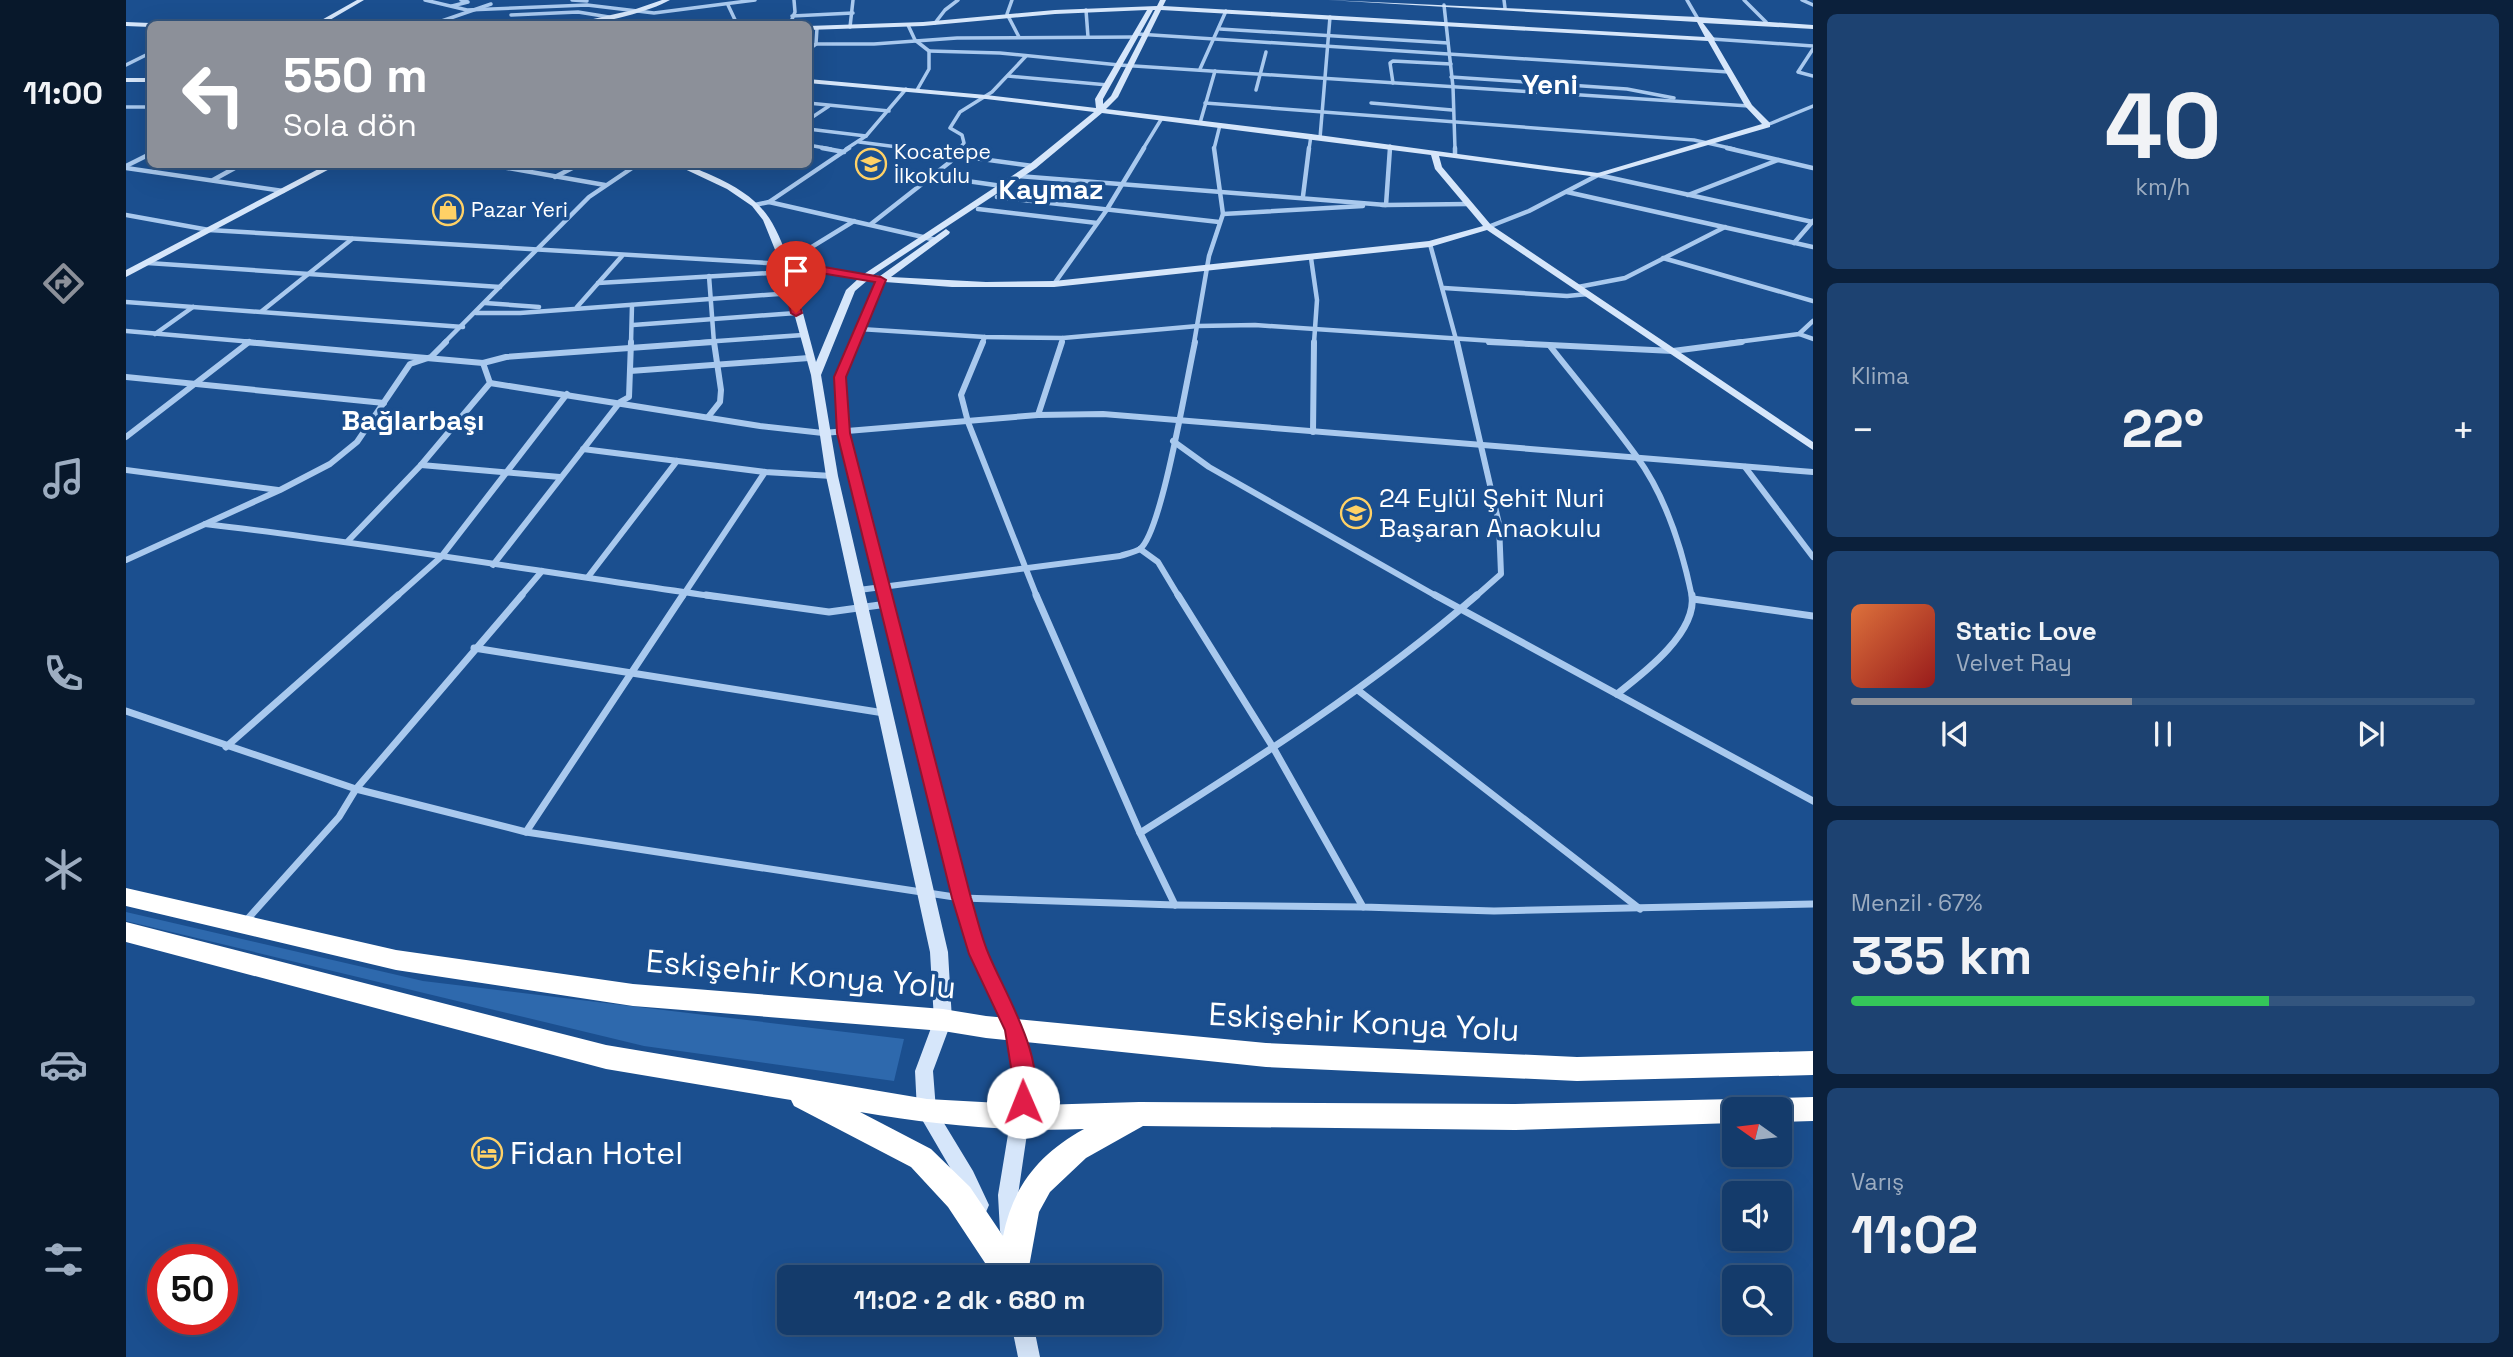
<!DOCTYPE html>
<html lang="tr">
<head>
<meta charset="utf-8">
<style>
  :root { --surface:#143b6b; --page:#1d4271; --text:#f1f3f6; --muted:#9dadc1; --line:#33557e; --accent:#8c9099 }
  body { margin:0; font-family:"Space Grotesk",sans-serif; background:var(--page); color:var(--text); height:100vh; display:flex; flex-direction:column; font-size:26px; white-space:nowrap }
  * { box-sizing:border-box; margin:0 }
  p { font-size:23px; color:var(--muted) }
  .icon { flex:none; width:38px; height:38px; fill:none; stroke:currentColor; stroke-width:2; stroke-linecap:round; stroke-linejoin:round }
  .map { position:relative; flex:1; overflow:hidden }
  .drawer { display:flex; flex-direction:column; gap:14px; padding:14px; background:#0b203b; width:700px }
  .drawer>* { flex:none }
  .guide { position:absolute; left:21px; top:21px; width:665px; height:147px; border-radius:10px; box-shadow:0 7px 28px #0002,0 0 0 2px var(--line); background:#8c9099; color:#fff; overflow:hidden }
  .needle { width:46px; rotate:284deg }
  .controls { position:absolute; left:1596px; top:1097px; display:grid; gap:14px }
  .controls a { display:grid; place-items:center; width:70px; height:70px; border-radius:10px; background:var(--surface); box-shadow:0 7px 28px #0002,0 0 0 2px var(--line); font-size:35px }
  .speed { position:absolute; left:21px; top:1244px; display:flex; gap:14px; font-size:35px; font-weight:700; text-align:center }
  .speed>* { display:grid; place-content:center; width:91px; height:91px; border-radius:50%; background:var(--surface); box-shadow:0 7px 28px #0002,0 0 0 2px var(--line); line-height:1 }
  .speed .limit { border:10px solid #d22; background:#fff; color:#111 }
  .pin { position:absolute; display:grid; place-items:center; width:60px; height:60px; color:#fff; margin:-72px -30px; border-radius:50% 50% 50% 0; rotate:-45deg; box-shadow:0 0 7px #0007 }
  .pin .icon { rotate:45deg }
  .me { position:absolute; width:77px; margin:-38px; rotate:359deg; stroke-linejoin:round; filter:drop-shadow(0 0 5px #0008) }
  .turn { display:flex; align-items:center; gap:24px; height:147px; padding:0 21px; font-size:32px }
  .turn .icon { width:91px; height:91px; stroke-width:2.5 }
  .turn b { display:block; font-size:49px; line-height:60px }
  .big { font-size:52px; font-weight:700; line-height:1.1 }
  .drawer .widget { flex:1; display:flex; flex-direction:column; justify-content:center; gap:10px; min-width:0; padding:0 24px; border-radius:10px; background:var(--page) }
  .drawer .dial { align-items:center; gap:0 }
  .dial b { font-size:91px; line-height:1 }
  .song { display:flex; align-items:center; gap:21px }
  .cover { width:84px; height:84px; border-radius:10px; background:linear-gradient(135deg,hsl(20 70% 55%),hsl(0 70% 35%)) }
  .played { height:7px; border-radius:4px; background:linear-gradient(90deg,var(--accent) 45%,var(--line) 45%) }
  .keys { display:flex; justify-content:space-around; direction:ltr }
  .heat { display:flex; justify-content:space-between; align-items:center; font-size:38px; direction:ltr }
  .charge { height:10px; border-radius:5px; background:linear-gradient(90deg,#34c759 67%,var(--line) 0) }
  .trip { position:absolute; left:651px; top:1265px; width:385px; height:70px; border-radius:10px; background:var(--surface); box-shadow:0 7px 28px #0002,0 0 0 2px var(--line); font-weight:700; line-height:70px; text-align:center }
  main { display:flex; flex:1; min-height:0 }
  .tabs { display:flex; flex-direction:column; width:126px; justify-content:space-around; align-items:center; background:#08182b; color:var(--muted) }
  .tabs .icon { width:49px; height:49px }
  .tabs .on { color:var(--accent) }
  .tabs b { font-size:32px; color:var(--text) }
  .map>svg:first-child { display:block }
</style>
</head>
<body>
<main>
<nav class="tabs">
<b>11:00</b>
<svg class="icon on" aria-label="directions" viewBox="0 0 24 24"><path d="M12 3l9 9-9 9-9-9zM9 14v-3h6M13 9l2 2-2 2"/></svg>
<svg class="icon" aria-label="music" viewBox="0 0 24 24"><path d="M9 18V5l10-2v13"/><circle cx="6" cy="18" r="3"/><circle cx="16" cy="16" r="3"/></svg>
<svg class="icon" aria-label="phone" viewBox="0 0 24 24"><path d="M5 4h4l2 5-3 2q2 4 5 5l2-3 5 2v4C11 20 4 13 5 4z"/></svg>
<svg class="icon" aria-label="climate" viewBox="0 0 24 24"><path d="M12 3v18M4 7l16 10M4 17L20 7"/></svg>
<svg class="icon" aria-label="car" viewBox="0 0 24 24"><path d="M5 17H2v-5l4-1 3-4h7l3 4 3 1v5h-3M9 17h6M6 11h13"/><circle cx="7" cy="17" r="2"/><circle cx="17" cy="17" r="2"/></svg>
<svg class="icon" aria-label="filters" viewBox="0 0 24 24"><path d="M4 7h16M4 17h16"/><circle cx="9" cy="7" r="2"/><circle cx="15" cy="17" r="2"/></svg>
</nav>
<div class="map">
<svg width="1687" height="1357" viewBox="0 0 1687 1357">
  <rect width="100%" height="100%" fill="#1b4f8f"/>
  <polygon fill="#2e69ad" points="0,912 297,981 778,1039 768,1081 518,1046 0,921"/>
  <g fill="none" stroke-linecap="round" stroke-linejoin="round">
    <g stroke="#a9c9ee" stroke-width="3.5">
      <polyline points="299,0 341,10 461,5 528,13 629,0"/>
      <polyline points="446,0 461,1"/>
      <polyline points="886,0 881,14 893,37"/>
      <polyline points="1378,0 1379,8"/>
      <polyline points="1561,0 1572,19"/>
      <polyline points="1618,0 1640,22"/>
      <polyline points="1676,0 1687,5"/>
      <polyline points="602,5 611,24"/>
      <polyline points="1318,5 1327,87 1329,149"/>
      <polyline points="326,6 342,2 335,0"/>
      <polyline points="960,10 962,37"/>
      <polyline points="385,15 452,12 483,17"/>
      <polyline points="666,16 727,13"/>
      <polyline points="200,21 233,24"/>
      <polyline points="326,21 381,22"/>
      <polyline points="809,23 819,10 832,0"/>
      <polyline points="307,24 365,4"/>
      <polyline points="664,24 669,12 668,0"/>
      <polyline points="782,25 789,40 803,51 803,69 791,90"/>
      <polyline points="724,27 727,0"/>
      <polyline points="1094,29 1322,43"/>
      <polyline points="1011,34 1603,72"/>
      <polyline points="1586,39 1687,46"/>
      <polyline points="690,44 748,44 831,38 1008,37"/>
      <polyline points="1687,49 1672,72 1687,76"/>
      <polyline points="682,50 690,44 691,28"/>
      <polyline points="803,51 874,53 993,65 1623,106"/>
      <polyline points="0,65 24,53"/>
      <polyline points="1074,69 1100,11"/>
      <polyline points="882,76 982,85"/>
      <polyline points="1325,77 1501,89 1548,98"/>
      <polyline points="1267,83 1264,63 1267,61 1325,64"/>
      <polyline points="1130,90 1140,52"/>
      <polyline points="682,103 763,111"/>
      <polyline points="1079,103 1568,140 1608,149"/>
      <polyline points="1245,103 1326,110"/>
      <polyline points="0,107 24,107"/>
      <polyline points="682,120 703,106"/>
      <polyline points="1074,123 1089,71"/>
      <polyline points="1641,125 1687,106"/>
      <polyline points="682,129 740,136"/>
      <polyline points="1194,138 1204,17"/>
      <polyline points="733,142 787,149"/>
      <polyline points="682,145 705,149"/>
      <polyline points="720,149 740,136 780,89"/>
      <polyline points="833,149 838,143 836,135 824,128 834,112 866,92 900,56"/>
      <polyline points="1017,149 1036,118"/>
      <polyline points="1088,149 1094,125"/>
      <polyline points="1183,149 1185,136"/>
      <polyline points="1264,149 1264,146"/>
    </g>
    <g stroke="#a9c9ee" stroke-width="4.5">
      <polyline points="696,148 718,152"/>
      <polyline points="775,148 907,166"/>
      <polyline points="1329,148 1329,155"/>
      <polyline points="1601,148 1687,168"/>
      <polyline points="359,164 479,185"/>
      <polyline points="488,164 506,167"/>
      <polyline points="0,166 24,154"/>
      <polyline points="0,168 157,191"/>
      <polyline points="806,176 876,186"/>
      <polyline points="892,176 1260,205 1342,204"/>
      <polyline points="429,177 454,164"/>
      <polyline points="87,180 116,164"/>
      <polyline points="1441,192 1687,247"/>
      <polyline points="1562,195 1652,160"/>
      <polyline points="1177,196 1183,148"/>
      <polyline points="871,197 1093,222"/>
      <polyline points="643,202 810,240"/>
      <polyline points="629,205 643,202 723,148"/>
      <polyline points="1256,205 1260,205 1264,148"/>
      <polyline points="852,209 971,223"/>
      <polyline points="1097,214 1237,206"/>
      <polyline points="0,215 83,230 658,264 728,221"/>
      <polyline points="745,224 824,162 835,148"/>
      <polyline points="1362,227 1403,211 1472,175 1687,222"/>
      <polyline points="1668,243 1687,221"/>
      <polyline points="1304,244 1331,343"/>
      <polyline points="1185,258 1191,300 1188,343"/>
      <polyline points="1537,258 1687,301"/>
      <polyline points="22,263 374,287"/>
      <polyline points="583,276 588,343"/>
      <polyline points="472,283 661,272"/>
      <polyline points="928,284 980,211 1018,148"/>
      <polyline points="1452,287 1499,278 1599,227"/>
      <polyline points="1318,288 1441,296 1462,294"/>
      <polyline points="0,302 337,327"/>
      <polyline points="359,303 413,307"/>
      <polyline points="451,307 496,256"/>
      <polyline points="136,311 226,239"/>
      <polyline points="350,313 394,313 666,293"/>
      <polyline points="507,325 670,313"/>
      <polyline points="734,329 859,337 937,338 1072,326 1129,325 1397,343"/>
      <polyline points="0,331 139,343"/>
      <polyline points="29,334 67,307"/>
      <polyline points="1673,334 1687,339"/>
      <polyline points="318,343 463,197 512,164"/>
      <polyline points="505,343 506,305"/>
      <polyline points="563,343 677,335"/>
      <polyline points="856,343 859,337"/>
      <polyline points="935,343 937,338"/>
      <polyline points="1068,343 1083,256 1097,214 1088,148"/>
      <polyline points="1603,343 1673,334 1687,321"/>
    </g>
    <g stroke="#a9c9ee" stroke-width="6">
      <polyline points="119,342 357,363 380,357 587,342"/>
      <polyline points="857,342 835,395 842,422 911,597"/>
      <polyline points="1331,342 1373,524 1375,574 1349,597"/>
      <polyline points="1363,342 1547,351 1616,342"/>
      <path d="M1424 346C1453 383 1484 419 1511 457 1540 497 1556 548 1566 597"/>
      <polyline points="504,371 683,358"/>
      <polyline points="0,377 258,403"/>
      <polyline points="364,383 634,426 697,433 912,415 977,414 1687,472"/>
      <polyline points="912,415 936,342"/>
      <polyline points="582,417 594,402 595,390 588,342"/>
      <polyline points="1187,432 1188,342"/>
      <polyline points="0,437 123,342"/>
      <polyline points="1047,441 1083,467 1312,597"/>
      <polyline points="457,449 639,472 706,476"/>
      <polyline points="295,465 434,477"/>
      <polyline points="1619,467 1687,557"/>
      <polyline points="0,470 152,490"/>
      <path d="M79 524C251 544 421 573 592 597"/>
      <polyline points="222,541 295,465 364,383 357,363"/>
      <polyline points="1014,549 1032,562 1053,597"/>
      <polyline points="0,560 154,490 204,464 231,442 284,364 305,357 320,342"/>
      <polyline points="367,565 494,402 503,397 505,342"/>
      <polyline points="462,577 551,461"/>
      <path d="M733 590 994 556C1000 554 1009 552 1014 549 1036 532 1061 377 1069 342"/>
      <polyline points="270,597 315,557 441,394"/>
      <polyline points="394,597 416,571"/>
      <polyline points="556,597 639,472"/>
    </g>
    <g stroke="#a9c9ee" stroke-width="7">
      <polyline points="580,595 703,612 761,604"/>
      <polyline points="910,595 1014,833 1049,905"/>
      <polyline points="1052,595 1148,749 1237,907 1368,911 1687,904"/>
      <polyline points="1309,595 1687,801"/>
      <polyline points="1567,599 1687,616"/>
      <polyline points="348,648 758,713"/>
      <polyline points="1233,691 1514,909"/>
      <path d="M1491 694C1518 673 1571 633 1566 595"/>
      <polyline points="0,711 230,789 400,832 835,898 1049,905 1237,907"/>
      <polyline points="100,747 272,595"/>
      <polyline points="400,832 557,595"/>
      <path d="M1014 833C1130 760 1247 685 1351 595"/>
      <polyline points="118,923 213,817 230,789 396,595"/>
    </g>
    <g fill="#d6e6fa" fill-rule="evenodd">
      <polygon points="231,0 238,0 197,24 59,24 62,22 192,22"/>
      <path d="M536 0H544C523 12 469 26 445 24L507 10Z"/>
      <path d="M1034 0H1040L1037 6 1579 37 1571 22 1202 0 1572 17 1687 25V29L1577 23 1589 39 1588 40 1626 105 1644 123V127L1472 177 1313 156 1316 167 1365 225 1687 442V450L1361 230 1304 247 928 287H826L759 282 719 377 723 433 843 898 862 954 898 1030 908 1086 892 1195 894 1231 891 1238 884 1241 877 1238 874 1231 872 1195 890 1086 880 1030 844 954 827 898 711 433 709 377 750 281 742 280 729 291 695 375 712 476 822 952 826 1020 807 1071 810 1110 847 1171 863 1205 860 1212 853 1214 846 1212 833 1183 791 1111 789 1071 808 1020 804 952 700 476 685 375 654 262 637 220 626 206 601 189 548 164C562 164 573 170 585 175 633 197 646 213 663 262L738 274 904 164 968 112 860 99 682 83V79L860 95 970 108 969 99 1021 10 929 14 797 26 682 30V26L797 22 929 10 1031 6ZM1027 10H1029L985 96 977 104V99ZM1035 10 1582 41 1619 106 1636 124 1472 173 1185 134 980 109 992 97ZM976 113 1305 155 1309 169 1357 226 1303 241 928 281 860 282 765 277 823 234 824 232 820 229 754 276 747 275 910 168ZM665 268 732 279 720 290 690 362Z"/>
      <polygon points="0,22 24,23 27,24 24,27 0,26"/>
      <rect x="0" y="78" width="24" height="4"/>
      <polygon points="202,164 213,164 0,277 0,270"/>
      <polygon points="885,1323 907,1323 914,1357 892,1357"/>
    </g>
    <g fill="#fff" fill-rule="evenodd">
      <polygon points="0,888 270,950 507,984 817,1009 860,1016 1140,1043 1451,1057 1687,1051 1687,1075 1451,1081 1140,1067 860,1038 817,1031 507,1006 270,970 0,906"/>
      <path d="M0 922 480 1045 801 1099 913 1105 1013 1102 1389 1104 1608 1099 1618 1102 1622 1110H1608V1123L1389 1130 1017 1126 960 1158 924 1192 913 1212 901 1278H869L822 1207 785 1167 668 1106 665 1100 480 1069 0 942ZM734 1112C808 1125 883 1132 958 1129 913 1154 887 1186 877 1236L844 1187 805 1149Z"/>
      <polygon points="1687,1097 1687,1121 1654,1122 1654,1110 1640,1110 1644,1101 1654,1098"/>
    </g>
  </g>
  <path fill="#e11d48" stroke="#92132f" stroke-width="2" d="M658 260 755 277 760 280 720 377 724 433 845 898C851 917 855 937 863 955 879 994 925 1066 904 1108L897 1111 889 1108 886 1102 888 1086 879 1030 843 954 826 898 711 433 708 377 749 282 664 268 676 313 670 316 665 313 653 264Z"/>
  <defs>
    <g id="school-ring" transform="scale(1.575)"><circle r="9.5" fill="#1b4f8f" stroke="#ffd166" stroke-width="1.5"/><path d="M0-5L7-2L0 1L-7-2ZM-4 1L0 2.5L4 1V4Q0 6-4 4Z" fill="#ffd166"/></g>
    <g id="shop-ring" transform="scale(1.575)"><circle r="9.5" fill="#1b4f8f" stroke="#ffd166" stroke-width="1.5"/><path d="M-5-2.5h2.3a2.7 3.5 0 0 1 5.4 0H5L5.5 6h-11ZM-1.5-2.5h3a1.5 2.3 0 0 0-3 0Z" fill="#ffd166"/></g>
    <g id="hotel-ring" transform="scale(1.575)"><circle r="9.5" fill="#1b4f8f" stroke="#ffd166" stroke-width="1.5"/><path d="M-6-4.5h1.5V1H6V5H4.5V3h-9V5H-6ZM-4 0a1.8 1.8 0 1 1 3.6 0ZM.5 0V-2.5h3Q6-2.5 6 0Z" fill="#ffd166"/></g>
  </defs>
  <g fill-rule="evenodd">
    <use href="#school-ring" x="745" y="164"/>
    <use href="#shop-ring" x="322" y="210"/>
    <use href="#school-ring" x="1230" y="513"/>
    <use href="#hotel-ring" x="361" y="1153"/>
  </g>
  <g text-anchor="middle" stroke-width="7" stroke-linejoin="round" paint-order="stroke">
    <g font-size="21" fill="#fff" stroke="#1b4f8f" text-anchor="start">
      <text x="768" y="159">Kocatepe<tspan x="768" dy="24">İlkokulu</tspan></text>
      <text x="345" y="217">Pazar Yeri</text>
    </g>
    <g font-size="26" fill="#fff" stroke="#1b4f8f" text-anchor="start">
      <text x="1253" y="507">24 Eylül Şehit Nuri<tspan x="1253" dy="30">Başaran Anaokulu</tspan></text>
    </g>
    <g font-size="28" font-weight="bold" fill="#fff" stroke="#1b4f8f">
      <text x="1424" y="94">Yeni</text>
      <text x="925" y="199">Kaymaz</text>
      <text x="287" y="430">Bağlarbaşı</text>
    </g>
    <g font-size="32" fill="#fff" stroke="#1b4f8f">
      <text transform="translate(675 974) rotate(5)" y="11">Eskişehir Konya Yolu</text>
      <text transform="translate(1238 1022) rotate(3)" y="11">Eskişehir Konya Yolu</text>
    </g>
    <g font-size="32" fill="#fff" stroke="#1b4f8f" text-anchor="start">
      <text x="384" y="1164">Fidan Hotel</text>
    </g>
  </g>
</svg>
<div class="controls">
<a><svg class="needle" viewBox="-14 -14 28 28"><path d="M0-13l5 13h-10z" fill="#e53935"/><path d="M0 13l5-13h-10z" fill="#9dadc1"/></svg></a>
<a><svg class="icon" aria-label="sound" viewBox="0 0 24 24"><path d="M4 9h4l5-4v14l-5-4H4zM17 9q2 3 0 6"/></svg></a>
<a><svg class="icon" aria-label="search" viewBox="0 0 24 24"><circle cx="10" cy="10" r="6"/><path d="M15 15l6 6"/></svg></a>
</div>
<div class="speed"><div class="limit">50</div></div>
<div class="pin" style="left:670px;top:313px;background:#d93025"><svg class="icon" aria-label="arrive" viewBox="0 0 24 24"><path d="M6 21V4h12l-3 4 3 4H6"/></svg></div>
<svg class="me" style="left:897px;top:1102px" viewBox="-20 -20 40 40"><circle r="19" fill="#fff"/><path d="M0-13L10 11 0 6-10 11z" fill="#e11d48"/></svg>
<div class="trip">11:02 · 2 dk · 680 m</div>
<div class="guide">
<div class="turn"><svg class="icon" aria-label="left" viewBox="0 0 24 24"><path d="M17 20v-9H6M10 6l-5 5 5 5"/></svg><div><b>550 m</b>Sola dön</div></div>
</div>
</div>
<section class="drawer">
<div class="widget dial"><b>40</b><p>km/h</p></div>
<div class="widget"><p>Klima</p>
<div class="heat"><a>−</a><b class="big">22°</b><a>+</a></div>
</div>
<div class="widget">
<div class="song"><i class="cover"></i><div><b>Static Love</b><p>Velvet Ray</p></div></div>
<div class="played"></div>
<div class="keys"><svg class="icon" aria-label="previous" viewBox="0 0 24 24"><path d="M18 5L8 12l10 7zM5 5v14"/></svg><svg class="icon" aria-label="pause" viewBox="0 0 24 24"><path d="M8 5v14M16 5v14"/></svg><svg class="icon" aria-label="next" viewBox="0 0 24 24"><path d="M6 5l10 7-10 7zM19 5v14"/></svg></div>
</div>
<div class="widget"><p>Menzil · 67%</p><b class="big">335 km</b><div class="charge"></div></div>
<div class="widget"><p>Varış</p><b class="big">11:02</b></div>
</section>
</main>
</body>
</html>
